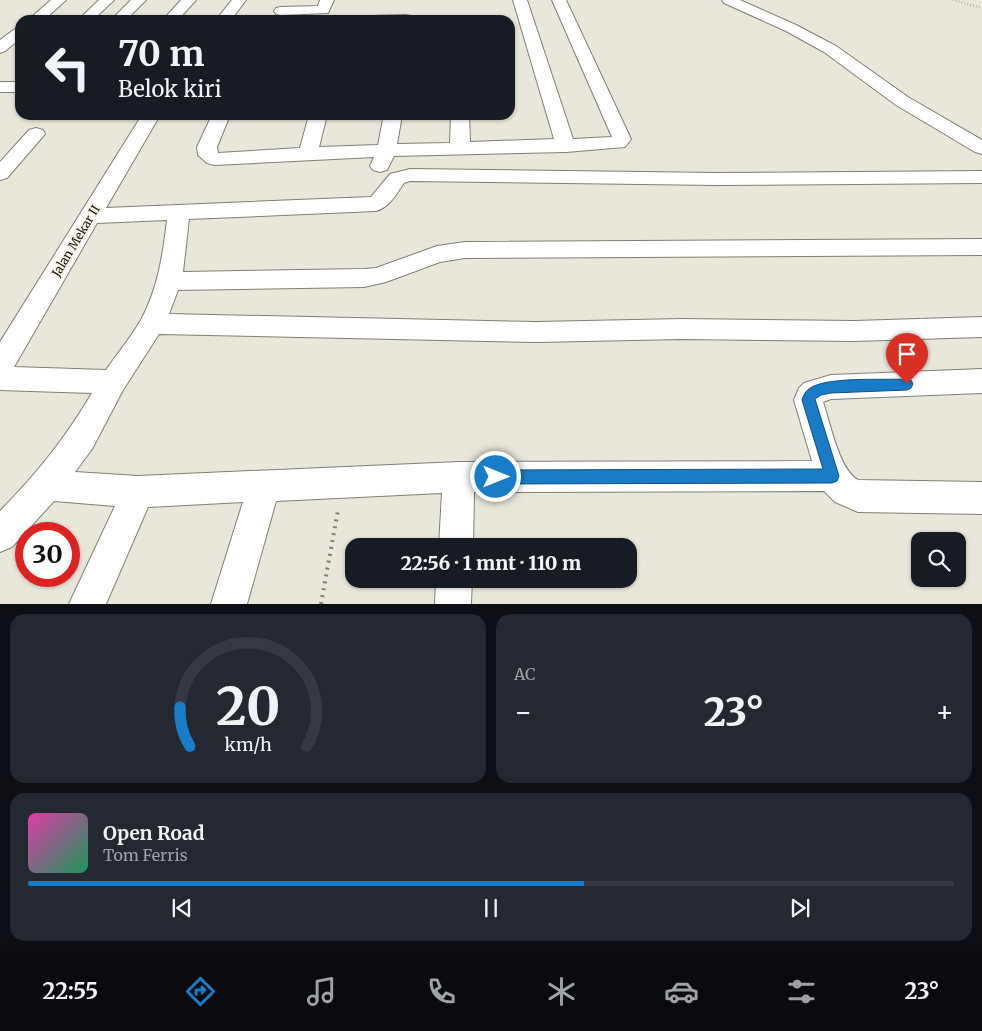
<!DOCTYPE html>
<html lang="id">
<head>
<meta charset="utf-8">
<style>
  :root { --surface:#171b24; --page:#242831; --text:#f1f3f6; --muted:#9ea1a6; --line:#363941; --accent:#197cc7 }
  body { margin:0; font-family:Merriweather,serif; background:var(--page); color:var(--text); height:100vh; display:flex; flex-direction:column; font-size:19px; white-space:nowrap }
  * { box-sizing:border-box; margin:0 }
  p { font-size:16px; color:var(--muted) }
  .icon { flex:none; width:28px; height:28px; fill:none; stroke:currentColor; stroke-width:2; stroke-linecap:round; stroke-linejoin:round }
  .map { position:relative; height:604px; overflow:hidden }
  .panel { display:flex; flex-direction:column; gap:10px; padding:10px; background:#0d0f14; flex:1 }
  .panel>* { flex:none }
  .hud { position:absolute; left:15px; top:15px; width:500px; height:105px; border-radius:15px; box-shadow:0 1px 4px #0004; background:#171b24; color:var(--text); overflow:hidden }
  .tools { position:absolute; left:911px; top:532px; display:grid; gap:10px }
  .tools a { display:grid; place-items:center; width:55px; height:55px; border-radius:10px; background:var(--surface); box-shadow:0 1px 4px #0004; font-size:25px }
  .speed { position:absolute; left:15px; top:522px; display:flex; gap:10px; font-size:25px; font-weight:700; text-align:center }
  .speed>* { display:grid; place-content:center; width:65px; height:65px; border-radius:50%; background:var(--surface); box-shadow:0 1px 4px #0004; line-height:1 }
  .speed .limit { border:8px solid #d22; background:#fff; color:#111 }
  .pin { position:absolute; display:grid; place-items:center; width:42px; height:42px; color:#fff; margin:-51px -21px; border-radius:50% 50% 50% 0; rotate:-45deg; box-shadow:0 0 5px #0007 }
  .pin .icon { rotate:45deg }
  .me { position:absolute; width:55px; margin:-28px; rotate:90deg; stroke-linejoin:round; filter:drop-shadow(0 0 4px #0008) }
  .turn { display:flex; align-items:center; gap:18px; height:105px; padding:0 20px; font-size:22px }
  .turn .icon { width:65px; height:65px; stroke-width:2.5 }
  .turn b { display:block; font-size:35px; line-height:42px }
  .big { font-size:38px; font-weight:800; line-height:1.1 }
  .panel .tile { flex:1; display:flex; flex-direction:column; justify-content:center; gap:8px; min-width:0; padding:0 18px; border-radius:15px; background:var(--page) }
  .panel .dial { align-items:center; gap:0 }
  .dial svg { height:130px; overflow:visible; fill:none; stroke:var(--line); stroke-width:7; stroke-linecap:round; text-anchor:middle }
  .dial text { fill:var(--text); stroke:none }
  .song { display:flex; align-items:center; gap:15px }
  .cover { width:60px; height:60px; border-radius:8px; background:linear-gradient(135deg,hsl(320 70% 55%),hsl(150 70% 35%)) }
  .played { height:5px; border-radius:2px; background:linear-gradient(90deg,var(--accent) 60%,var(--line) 60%) }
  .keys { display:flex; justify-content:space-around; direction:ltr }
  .heat { display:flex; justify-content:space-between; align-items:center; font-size:28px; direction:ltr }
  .panel .tiles { flex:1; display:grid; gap:10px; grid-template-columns:1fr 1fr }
  .tile:last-child { grid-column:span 2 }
  .trip { position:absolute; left:345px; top:538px; width:292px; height:50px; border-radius:15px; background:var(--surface); box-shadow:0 1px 4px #0004; font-weight:800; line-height:50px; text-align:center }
  .tabs { display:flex; height:80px; justify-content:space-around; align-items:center; background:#090b0e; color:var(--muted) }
  .tabs .icon { width:35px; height:35px }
  .tabs .selected { color:var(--accent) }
  .tabs b { font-size:22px; color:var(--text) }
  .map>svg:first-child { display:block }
</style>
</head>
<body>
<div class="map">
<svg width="982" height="604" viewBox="0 0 982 604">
  <rect width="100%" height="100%" fill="#e9e7da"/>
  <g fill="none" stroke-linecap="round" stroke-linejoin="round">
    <g stroke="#807e72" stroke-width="2">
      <g id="street">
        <polygon points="51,0 66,0 44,20 28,20"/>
        <polygon points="99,0 114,0 93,20 78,20"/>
        <polygon points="131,0 146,0 126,20 111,20"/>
        <polygon points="181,0 196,0 178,20 163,20"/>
        <polygon points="232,0 246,0 231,20 216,20"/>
        <polygon points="320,0 334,0 328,13 281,15 276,14 274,11 276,8 281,7 318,6"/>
        <polygon points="513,0 527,0 573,139 612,137 552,0 566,0 631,139 625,147 566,152 394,156 387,170 380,172 373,170 370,166 374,157 214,165 207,163 198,155 197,147 212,115 230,115 217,147 218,153 300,148 309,115 327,115 319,147 378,145 384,115 402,115 397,144 450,143 451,115 469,115 470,142 554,139"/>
        <polygon points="722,0 740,0 796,25 836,46 908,97 982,140 982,154 975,152 896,105 824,52 786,31 724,3"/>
        <polygon points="406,15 411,16 413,20 364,20 366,17 371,16"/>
        <polygon points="20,28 20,39 5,51 0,53 0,40 15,29"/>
        <rect x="0" y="82" width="20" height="10"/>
        <path d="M142 115H160L106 208 371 197 390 174 410 169 716 173 982 171V183L716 185 410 181 404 183C396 194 390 207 376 211L189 219 183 272 364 269 376 268 437 246 465 242 982 239V255L465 258 440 262 386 282 364 287 178 290 169 314 536 322 682 319 855 321 982 317V337L855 341 682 339 536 342 159 334 123 390 92 449 75 472 138 476 459 462 812 461 794 400 799 388 804 383 831 375 982 369V393L831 399 823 402C830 422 839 470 858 480L982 482V514L858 512 835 502 824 491 474 492 473 546H439L442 493 276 501 247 604H211L243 502 148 507 106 604H69L115 506 54 501 12 547 0 552V511C38 472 64 440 92 393L0 390V342ZM167 220C163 254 158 288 141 320 131 337 117 354 106 370L14 367 97 223Z"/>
        <polygon points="36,128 43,130 45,134 7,178 0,180 0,162 29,130"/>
        <polygon points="436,579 472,579 471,604 435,604"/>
      </g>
    </g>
    <polyline stroke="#828178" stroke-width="2" stroke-dasharray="0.5 2.5" stroke-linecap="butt" points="953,0 982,8"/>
    <polyline stroke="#828178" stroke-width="4" stroke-dasharray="2 5" stroke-linecap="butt" points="321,604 338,510"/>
    <use href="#street" fill="#fff" fill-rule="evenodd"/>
  </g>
  <path fill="#197cc7" stroke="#105181" d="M907 379 911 380 913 384 911 388 907 390 831 393 821 395 815 399 839 476 837 481 832 483 496 484 491 482 489 477 491 472 496 470 823 469 802 400C804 393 807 389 814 386 835 377 882 380 907 379Z"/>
  <g text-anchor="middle" stroke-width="4" stroke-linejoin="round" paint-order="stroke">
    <g font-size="12" fill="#11110c" stroke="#f7f4e7">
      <text transform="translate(76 241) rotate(-59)" y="4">Jalan Mekar II</text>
    </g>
  </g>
</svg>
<div class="tools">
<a><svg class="icon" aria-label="search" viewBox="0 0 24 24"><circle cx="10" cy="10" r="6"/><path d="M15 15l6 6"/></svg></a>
</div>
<div class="speed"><div class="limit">30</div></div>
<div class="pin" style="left:907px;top:384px;background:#d93025"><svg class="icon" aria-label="arrive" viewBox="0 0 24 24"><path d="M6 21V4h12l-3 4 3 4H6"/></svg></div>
<svg class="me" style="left:496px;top:477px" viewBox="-20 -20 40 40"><circle r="17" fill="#197cc7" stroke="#fff" stroke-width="3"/><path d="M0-11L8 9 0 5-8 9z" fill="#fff"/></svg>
<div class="trip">22:56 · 1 mnt · 110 m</div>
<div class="hud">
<div class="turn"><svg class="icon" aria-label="left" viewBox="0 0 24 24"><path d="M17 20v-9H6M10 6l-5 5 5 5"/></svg><div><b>70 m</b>Belok kiri</div></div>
</div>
</div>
<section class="panel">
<div class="tiles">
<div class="tile dial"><svg viewBox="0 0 100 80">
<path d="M14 69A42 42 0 1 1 86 69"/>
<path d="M14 69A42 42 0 0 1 8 45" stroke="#197cc7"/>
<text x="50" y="56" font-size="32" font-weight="700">20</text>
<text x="50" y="72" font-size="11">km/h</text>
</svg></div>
<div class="tile"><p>AC</p>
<div class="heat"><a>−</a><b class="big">23°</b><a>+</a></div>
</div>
<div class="tile">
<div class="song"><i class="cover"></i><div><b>Open Road</b><p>Tom Ferris</p></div></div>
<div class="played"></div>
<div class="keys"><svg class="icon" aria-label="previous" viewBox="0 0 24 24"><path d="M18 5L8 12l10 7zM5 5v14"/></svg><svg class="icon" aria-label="pause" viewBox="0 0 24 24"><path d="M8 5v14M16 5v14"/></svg><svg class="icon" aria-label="next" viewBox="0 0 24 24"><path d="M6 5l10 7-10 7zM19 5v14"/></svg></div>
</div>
</div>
</section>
<nav class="tabs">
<b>22:55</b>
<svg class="icon selected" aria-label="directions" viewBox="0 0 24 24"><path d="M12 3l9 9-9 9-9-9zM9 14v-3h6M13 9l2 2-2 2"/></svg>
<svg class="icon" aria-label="music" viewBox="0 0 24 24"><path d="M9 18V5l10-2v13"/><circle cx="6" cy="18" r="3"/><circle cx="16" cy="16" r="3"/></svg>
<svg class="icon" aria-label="phone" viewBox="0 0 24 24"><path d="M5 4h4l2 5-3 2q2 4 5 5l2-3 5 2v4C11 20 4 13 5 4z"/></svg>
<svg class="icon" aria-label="climate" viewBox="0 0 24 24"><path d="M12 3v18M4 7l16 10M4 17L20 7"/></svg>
<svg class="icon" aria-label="car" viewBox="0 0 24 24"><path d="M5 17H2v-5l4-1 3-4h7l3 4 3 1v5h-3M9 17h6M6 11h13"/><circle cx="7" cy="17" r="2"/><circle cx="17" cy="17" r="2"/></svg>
<svg class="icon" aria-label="filters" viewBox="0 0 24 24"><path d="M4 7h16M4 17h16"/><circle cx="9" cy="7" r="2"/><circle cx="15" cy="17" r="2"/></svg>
<b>23°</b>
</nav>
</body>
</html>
